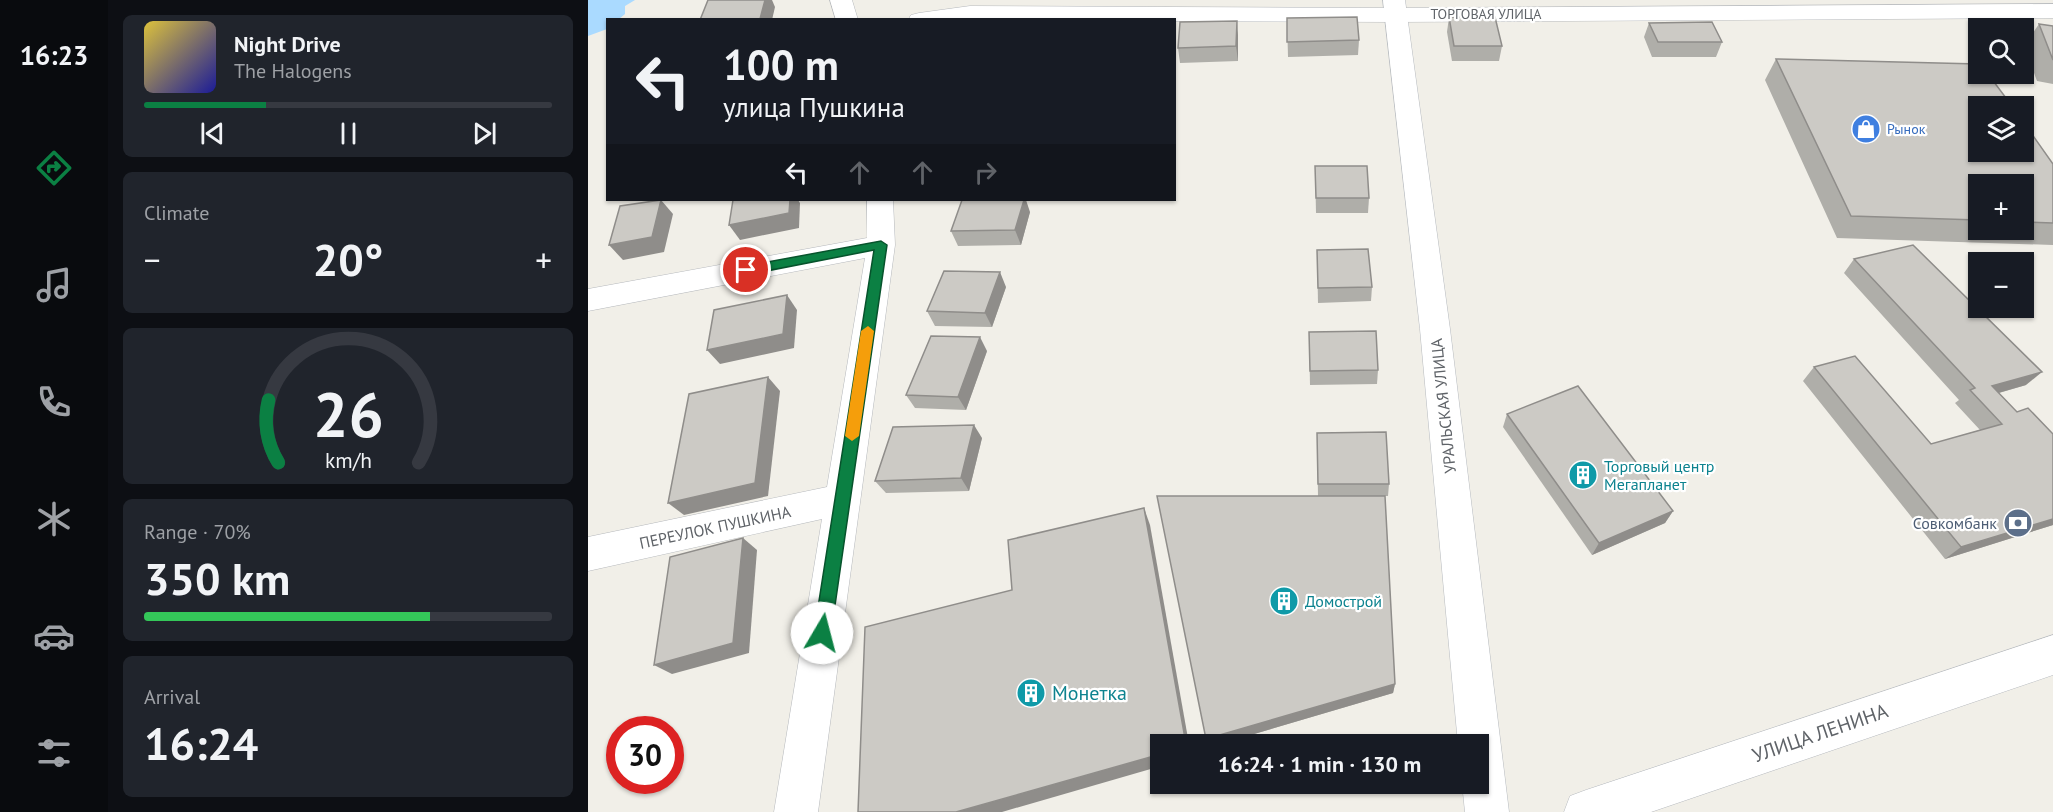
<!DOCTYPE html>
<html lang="en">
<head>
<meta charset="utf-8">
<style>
  :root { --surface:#171b24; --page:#20242c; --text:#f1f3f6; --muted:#9ea1a6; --line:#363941; --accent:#0b8043 }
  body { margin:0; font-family:"PT Sans",sans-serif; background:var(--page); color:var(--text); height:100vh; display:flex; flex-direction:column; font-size:22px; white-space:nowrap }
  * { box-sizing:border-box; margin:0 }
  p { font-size:20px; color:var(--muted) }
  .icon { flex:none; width:33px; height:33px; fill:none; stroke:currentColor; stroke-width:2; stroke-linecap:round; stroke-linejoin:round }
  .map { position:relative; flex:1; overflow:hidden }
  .details { display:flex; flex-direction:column; gap:15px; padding:15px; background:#0d0f14; width:480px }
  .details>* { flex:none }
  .banner { position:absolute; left:18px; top:18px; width:570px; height:183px; border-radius:0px; box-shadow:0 2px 4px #0004; background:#171b24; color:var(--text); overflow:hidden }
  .fabs { position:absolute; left:1380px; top:18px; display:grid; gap:12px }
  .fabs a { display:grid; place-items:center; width:66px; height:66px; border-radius:0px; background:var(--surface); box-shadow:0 2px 4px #0004; font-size:30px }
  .speed { position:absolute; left:18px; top:716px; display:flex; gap:12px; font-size:30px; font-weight:700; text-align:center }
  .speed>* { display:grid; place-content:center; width:78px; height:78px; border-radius:50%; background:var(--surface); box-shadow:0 2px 4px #0004; line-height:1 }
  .speed .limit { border:9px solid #d22; background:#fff; color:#111 }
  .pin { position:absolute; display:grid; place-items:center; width:51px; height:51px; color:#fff; margin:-26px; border:3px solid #fff; border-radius:50%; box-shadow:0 2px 6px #0007 }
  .me { position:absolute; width:66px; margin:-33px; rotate:8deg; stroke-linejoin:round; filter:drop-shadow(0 0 4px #0008) }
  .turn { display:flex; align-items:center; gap:21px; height:126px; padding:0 18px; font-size:27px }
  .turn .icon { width:78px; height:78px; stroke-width:2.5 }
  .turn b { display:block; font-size:42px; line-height:51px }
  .lanes { display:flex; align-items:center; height:57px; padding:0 18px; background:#0003; justify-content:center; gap:30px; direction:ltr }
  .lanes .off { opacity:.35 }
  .big { font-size:45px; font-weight:600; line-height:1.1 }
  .details .card { flex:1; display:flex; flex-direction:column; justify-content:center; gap:9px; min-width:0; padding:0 21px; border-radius:9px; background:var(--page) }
  .details .dial { align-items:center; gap:0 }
  .dial svg { height:156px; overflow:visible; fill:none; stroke:var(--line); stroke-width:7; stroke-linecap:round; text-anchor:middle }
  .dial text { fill:var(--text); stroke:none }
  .song { display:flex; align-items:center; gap:18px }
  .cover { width:72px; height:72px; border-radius:9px; background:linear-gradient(135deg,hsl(50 70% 55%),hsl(240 70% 35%)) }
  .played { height:6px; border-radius:3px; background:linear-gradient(90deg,var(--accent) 30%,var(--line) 30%) }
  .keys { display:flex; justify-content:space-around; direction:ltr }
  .heat { display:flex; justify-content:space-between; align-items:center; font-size:33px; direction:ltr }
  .charge { height:9px; border-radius:4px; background:linear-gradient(90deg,#34c759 70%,var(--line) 0) }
  .trip { position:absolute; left:562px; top:734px; width:339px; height:60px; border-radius:0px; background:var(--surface); box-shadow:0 2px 4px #0004; font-weight:600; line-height:60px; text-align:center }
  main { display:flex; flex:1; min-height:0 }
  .menu { display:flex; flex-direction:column; width:108px; justify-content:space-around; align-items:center; background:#090b0e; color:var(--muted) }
  .menu .icon { width:42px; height:42px }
  .menu .selected { color:var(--accent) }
  .menu b { font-size:27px; color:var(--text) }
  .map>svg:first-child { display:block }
</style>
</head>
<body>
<main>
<nav class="menu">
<b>16:23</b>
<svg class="icon selected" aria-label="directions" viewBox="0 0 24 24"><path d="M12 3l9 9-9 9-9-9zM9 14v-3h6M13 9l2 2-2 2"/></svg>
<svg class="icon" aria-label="music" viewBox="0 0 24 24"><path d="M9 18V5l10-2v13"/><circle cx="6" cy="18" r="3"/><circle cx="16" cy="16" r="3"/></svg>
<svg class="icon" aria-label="phone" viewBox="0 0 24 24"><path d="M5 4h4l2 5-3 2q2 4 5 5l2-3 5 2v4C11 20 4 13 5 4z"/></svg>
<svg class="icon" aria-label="climate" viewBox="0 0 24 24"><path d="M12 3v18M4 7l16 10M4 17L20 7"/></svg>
<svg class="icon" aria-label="car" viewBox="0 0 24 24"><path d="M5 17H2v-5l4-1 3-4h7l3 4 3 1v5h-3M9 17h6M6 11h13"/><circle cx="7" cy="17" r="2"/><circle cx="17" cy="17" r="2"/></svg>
<svg class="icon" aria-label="filters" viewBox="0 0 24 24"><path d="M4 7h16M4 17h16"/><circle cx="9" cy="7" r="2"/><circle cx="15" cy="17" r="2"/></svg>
</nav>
<section class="details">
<div class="card">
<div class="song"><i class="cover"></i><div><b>Night Drive</b><p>The Halogens</p></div></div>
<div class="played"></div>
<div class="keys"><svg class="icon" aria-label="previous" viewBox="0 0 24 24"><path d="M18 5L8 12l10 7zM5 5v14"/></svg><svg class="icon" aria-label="pause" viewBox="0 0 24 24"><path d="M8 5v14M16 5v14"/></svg><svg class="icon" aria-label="next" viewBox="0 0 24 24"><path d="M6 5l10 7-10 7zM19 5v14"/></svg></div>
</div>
<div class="card"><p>Climate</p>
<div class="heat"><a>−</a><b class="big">20°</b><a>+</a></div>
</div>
<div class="card dial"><svg viewBox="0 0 100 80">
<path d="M14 69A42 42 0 1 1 86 69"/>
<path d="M14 69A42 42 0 0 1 9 37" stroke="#0b8043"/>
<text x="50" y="56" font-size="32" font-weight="700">26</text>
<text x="50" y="72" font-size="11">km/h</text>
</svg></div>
<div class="card"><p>Range · 70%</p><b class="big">350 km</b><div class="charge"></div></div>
<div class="card"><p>Arrival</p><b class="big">16:24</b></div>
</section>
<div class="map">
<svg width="1465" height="812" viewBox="0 0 1465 812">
  <rect width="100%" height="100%" fill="#f1efe8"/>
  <polygon fill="#aadaff" points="0,0 47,0 37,6 37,14 31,19 20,20 19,29 0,36"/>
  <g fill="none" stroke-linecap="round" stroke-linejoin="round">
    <g stroke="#b5b8bc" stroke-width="1">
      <g id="street">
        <polygon points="242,0 264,0 270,20 248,20"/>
        <polygon points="1465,4 1465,18 807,22 320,20 323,15 331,13 382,6 807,8"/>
        <polygon points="279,200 305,200 307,245 230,812 186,812 234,519 0,571 0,537 239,487 277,258 0,311 0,289 279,238"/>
      </g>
    </g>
    <g stroke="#b6babf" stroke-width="1">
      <g id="secondary">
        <polygon points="795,0 817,0 862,329 921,812 877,812 874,783 891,783 891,744 870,744 832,329"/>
        <polygon points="1465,635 1465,675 1063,812 976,812 982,796 998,790"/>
      </g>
    </g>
    <use href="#street" fill="#fff" fill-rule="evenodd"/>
    <use href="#secondary" fill="#fff" fill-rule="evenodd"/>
  </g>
  <g fill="#afaea9" fill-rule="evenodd">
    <polygon points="861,17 914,46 911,61 864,61 859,32"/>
    <polygon points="699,18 771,40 770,55 700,57"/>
    <polygon points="1061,23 1134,42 1128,57 1064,57 1056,37"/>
    <polygon points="1451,24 1465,26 1465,84 1449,81 1436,46"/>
    <polygon points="650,35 650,61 592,63 590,48"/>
    <path d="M1188 59 1465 164V245L1249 238 1177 80ZM1390 184H1436V230H1390Z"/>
    <polygon points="727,166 781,198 780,213 728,213"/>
    <polygon points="442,212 433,245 370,246 363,231"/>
    <polygon points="729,250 784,287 783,301 730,303"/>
    <polygon points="1266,259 1438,385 1411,393 1429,412 1465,434 1465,525 1357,559 1215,381 1226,367 1343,444 1392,430 1367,403 1371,400 1256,273"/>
    <polygon points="418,287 404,327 347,326 339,311"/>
    <polygon points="721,332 790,370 789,384 722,385"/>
    <polygon points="399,351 378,410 327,408 318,395"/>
    <polygon points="919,414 1085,511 1077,523 1004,555 915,427"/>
    <polygon points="729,433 801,484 800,496 797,496 807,684 805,693 632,744 620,744 618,739 730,496"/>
    <polygon points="394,438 381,491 298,493 287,481"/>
  </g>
  <g fill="#8f8d8a">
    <polygon points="177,0 184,0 187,7 184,20 165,20"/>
    <polygon points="649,21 650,35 650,61 648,46"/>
    <polygon points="73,200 85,214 76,252 35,260 21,245"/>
    <polygon points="202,200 210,200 212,203 211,228 152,240 141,225"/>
    <polygon points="436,200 438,200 442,212 433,245 427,230"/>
    <polygon points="412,272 418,287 404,327 397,313"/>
    <polygon points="199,295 209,310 206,348 132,364 119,350"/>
    <polygon points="392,337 399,351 378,410 370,397"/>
    <polygon points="1454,372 1438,385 1389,399 1404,386"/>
    <polygon points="180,377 192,391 180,496 96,515 80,503"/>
    <polygon points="386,425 394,438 381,491 373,478"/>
    <polygon points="556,508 562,525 601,744 598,744"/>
    <polygon points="1085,511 1077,523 1004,555 1011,543"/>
    <polygon points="1465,519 1465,525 1357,559 1373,547"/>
    <polygon points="155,538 169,550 161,653 84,674 66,665"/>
    <polygon points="807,684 805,693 632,744 620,744 618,739"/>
    <polygon points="573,754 573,766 414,812 368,812"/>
  </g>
  <g fill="#cccac5" stroke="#8f8d8a" stroke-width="1.5">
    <polygon points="120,0 177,0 172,19 112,20"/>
    <polygon points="769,17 771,40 699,42 699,18"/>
    <polygon points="861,17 907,17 914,46 866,46"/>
    <polygon points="649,21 648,46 590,48 592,22"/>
    <polygon points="1124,22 1134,42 1070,42 1061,23"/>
    <polygon points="1451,24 1465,26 1465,60"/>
    <polygon points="1188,59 1390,64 1390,74 1400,74 1424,106 1390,106 1390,152 1436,152 1436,123 1465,164 1465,223 1436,222 1436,184 1390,184 1390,220 1263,216"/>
    <polygon points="727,166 779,166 781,198 728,198"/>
    <polygon points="73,200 64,237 21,245 32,206"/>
    <polygon points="145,200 202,200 201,213 141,225"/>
    <polygon points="374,200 436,200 427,230 363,231"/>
    <polygon points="1325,245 1454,372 1404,386 1429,412 1440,408 1465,434 1465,519 1373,547 1226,367 1267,356 1343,444 1414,424 1382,390 1387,388 1266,259"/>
    <polygon points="780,249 784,287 730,288 729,250"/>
    <polygon points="356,271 412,272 397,313 339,311"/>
    <polygon points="199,295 195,334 119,350 126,310"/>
    <polygon points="788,331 790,370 722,371 721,332"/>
    <polygon points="343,336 392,337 370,397 318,395"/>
    <polygon points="180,377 167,483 80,503 101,394"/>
    <polygon points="990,386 1085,511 1011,543 919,414"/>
    <polygon points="386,425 373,478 287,481 305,427"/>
    <polygon points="798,432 801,484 730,484 729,433"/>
    <polygon points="569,496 797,496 807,684 618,739"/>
    <polygon points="556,508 598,744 573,744 573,754 368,812 270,812 277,627 424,590 420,540"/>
    <polygon points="155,538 145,643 66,665 82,557"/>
  </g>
  <polygon fill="#0b8043" stroke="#07532c" stroke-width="1.5" points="293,241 299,245 243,633 240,639 234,641 229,639 226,633 286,250 158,275 152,270 158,266"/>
  <polygon fill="#f59e0b" points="280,326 286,331 271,436 264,441 257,436 273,331"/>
  <defs>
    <g id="shop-disc" transform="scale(1.5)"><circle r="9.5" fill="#3f7fe0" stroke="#fff"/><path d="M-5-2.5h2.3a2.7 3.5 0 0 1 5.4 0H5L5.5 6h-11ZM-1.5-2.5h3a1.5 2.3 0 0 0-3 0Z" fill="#fff"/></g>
    <g id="building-disc" transform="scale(1.5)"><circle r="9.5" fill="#0f9aa8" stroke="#fff"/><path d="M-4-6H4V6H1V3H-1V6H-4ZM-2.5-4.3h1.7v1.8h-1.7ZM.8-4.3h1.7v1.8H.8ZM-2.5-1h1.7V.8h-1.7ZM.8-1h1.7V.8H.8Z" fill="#fff"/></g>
    <g id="bank-disc" transform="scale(1.5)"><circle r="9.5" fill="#5c6f8a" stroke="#fff"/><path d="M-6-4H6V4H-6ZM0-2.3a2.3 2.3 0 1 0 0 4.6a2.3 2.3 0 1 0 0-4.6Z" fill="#fff"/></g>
  </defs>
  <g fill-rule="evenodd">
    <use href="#shop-disc" x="1278" y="129"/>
    <use href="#building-disc" x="995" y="475"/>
    <use href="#bank-disc" x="1430" y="523"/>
    <use href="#building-disc" x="696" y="601"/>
    <use href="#building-disc" x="443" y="693"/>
  </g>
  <g text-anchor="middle" stroke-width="4.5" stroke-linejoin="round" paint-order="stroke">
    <g font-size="14" fill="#5f6368" stroke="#fff">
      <text x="898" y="19">ТОРГОВАЯ УЛИЦА</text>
    </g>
    <g font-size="14" fill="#366cbe" stroke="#fff" text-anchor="start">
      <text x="1299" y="134">Рынок</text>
    </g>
    <g font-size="16" fill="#5f6368" stroke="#fff">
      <text transform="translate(855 406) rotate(-96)" y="6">УРАЛЬСКАЯ УЛИЦА</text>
      <text transform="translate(127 527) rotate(-12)" y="6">ПЕРЕУЛОК ПУШКИНА</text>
    </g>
    <g font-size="16" fill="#0d838f" stroke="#fff" text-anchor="start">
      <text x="1016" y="472">Торговый центр<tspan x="1016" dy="18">Мегапланет</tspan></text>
      <text x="717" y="607">Домострой</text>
    </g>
    <g font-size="16" fill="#4e5e75" stroke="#fff" text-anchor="end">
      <text x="1409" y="529">Совкомбанк</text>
    </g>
    <g font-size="20" fill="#0d838f" stroke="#fff" text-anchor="start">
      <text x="464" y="700">Монетка</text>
    </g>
    <g font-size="20" fill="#5f6368" stroke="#fff">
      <text transform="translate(1232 733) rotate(-19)" y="7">УЛИЦА ЛЕНИНА</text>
    </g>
  </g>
</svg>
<div class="fabs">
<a><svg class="icon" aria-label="search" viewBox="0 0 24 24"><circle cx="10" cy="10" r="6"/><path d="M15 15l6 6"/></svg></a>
<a><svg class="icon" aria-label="layers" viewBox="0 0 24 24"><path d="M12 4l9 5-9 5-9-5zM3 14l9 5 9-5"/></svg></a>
<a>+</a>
<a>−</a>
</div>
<div class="speed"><div class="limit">30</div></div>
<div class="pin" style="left:158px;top:270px;background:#d93025"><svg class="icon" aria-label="arrive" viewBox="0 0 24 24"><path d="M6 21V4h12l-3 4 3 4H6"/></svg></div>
<svg class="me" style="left:234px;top:633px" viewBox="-20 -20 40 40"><circle r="19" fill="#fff"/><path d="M0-13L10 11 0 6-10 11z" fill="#0b8043"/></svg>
<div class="trip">16:24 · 1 min · 130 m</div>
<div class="banner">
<div class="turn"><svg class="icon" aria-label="left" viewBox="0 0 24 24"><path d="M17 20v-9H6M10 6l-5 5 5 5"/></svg><div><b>100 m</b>улица Пушкина</div></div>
<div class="lanes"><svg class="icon" aria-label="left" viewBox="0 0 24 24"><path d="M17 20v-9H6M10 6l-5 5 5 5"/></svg><svg class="icon off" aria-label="ahead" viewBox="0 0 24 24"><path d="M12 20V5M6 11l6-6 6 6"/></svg><svg class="icon off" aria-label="ahead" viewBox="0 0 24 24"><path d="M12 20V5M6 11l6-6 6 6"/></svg><svg class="icon off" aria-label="right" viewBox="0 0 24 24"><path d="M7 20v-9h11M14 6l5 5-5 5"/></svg></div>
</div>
</div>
</main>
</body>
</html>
